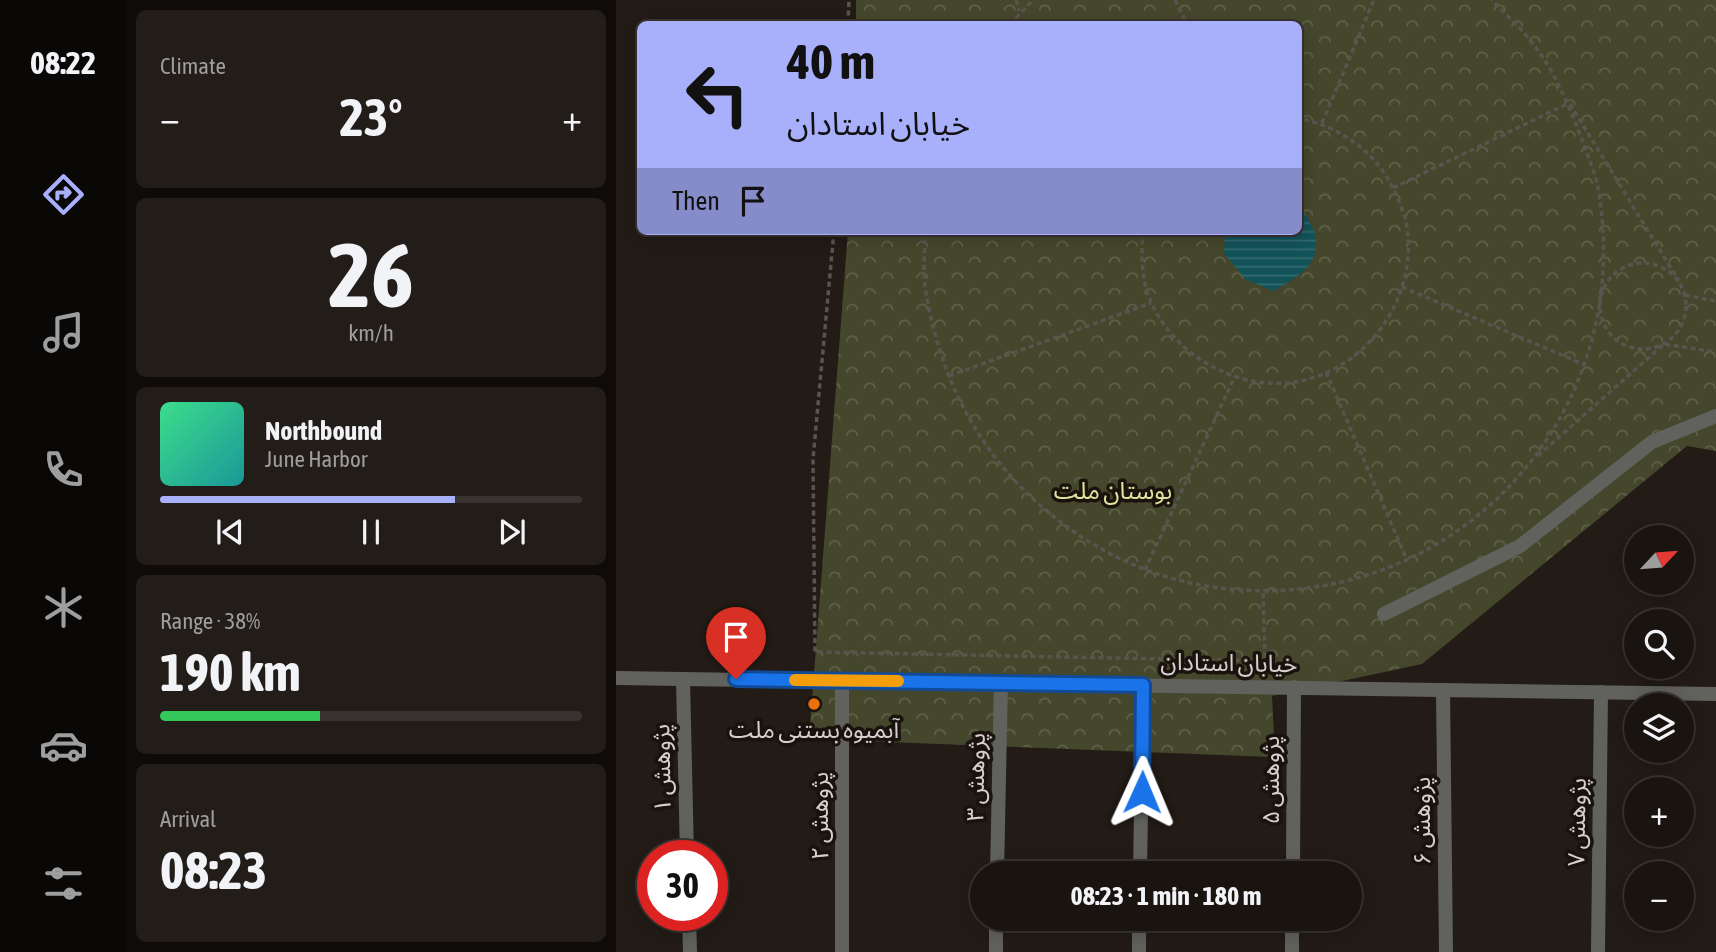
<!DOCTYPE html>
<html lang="en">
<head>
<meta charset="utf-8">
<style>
  :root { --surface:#1a1410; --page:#231d19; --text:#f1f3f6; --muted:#9f9e9f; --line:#383330; --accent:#a8b0fc }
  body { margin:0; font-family:"Asap Condensed","Noto Sans Arabic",sans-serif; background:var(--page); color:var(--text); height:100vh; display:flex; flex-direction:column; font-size:26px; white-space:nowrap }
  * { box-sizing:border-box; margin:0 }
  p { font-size:23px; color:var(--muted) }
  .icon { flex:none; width:38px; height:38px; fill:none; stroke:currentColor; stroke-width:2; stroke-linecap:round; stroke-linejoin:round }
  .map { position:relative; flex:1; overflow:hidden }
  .sheet { display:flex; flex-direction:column; gap:10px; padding:10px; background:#0e0b09; width:490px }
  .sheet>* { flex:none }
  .banner { position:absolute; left:21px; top:21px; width:665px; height:214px; border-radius:10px; box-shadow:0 4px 18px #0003,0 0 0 2px var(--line); background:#a8b0fc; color:#111; overflow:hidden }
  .needle { width:46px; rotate:64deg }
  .buttons { position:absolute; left:1008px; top:525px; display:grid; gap:14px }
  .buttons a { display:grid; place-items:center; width:70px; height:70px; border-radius:50%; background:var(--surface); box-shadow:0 4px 18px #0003,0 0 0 2px var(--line); font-size:35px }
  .speed { position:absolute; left:21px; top:840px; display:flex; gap:14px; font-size:35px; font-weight:700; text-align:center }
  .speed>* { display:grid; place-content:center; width:91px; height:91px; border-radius:50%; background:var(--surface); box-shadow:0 4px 18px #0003,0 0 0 2px var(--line); line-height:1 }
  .speed .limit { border:10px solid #d22; background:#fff; color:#111 }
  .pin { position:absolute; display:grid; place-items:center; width:60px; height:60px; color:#fff; margin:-72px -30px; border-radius:50% 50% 50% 0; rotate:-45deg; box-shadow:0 0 7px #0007 }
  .pin .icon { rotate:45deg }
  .me { position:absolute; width:77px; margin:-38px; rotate:1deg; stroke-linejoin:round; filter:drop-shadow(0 0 5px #0008) }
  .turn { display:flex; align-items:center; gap:24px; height:147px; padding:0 35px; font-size:32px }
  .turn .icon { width:91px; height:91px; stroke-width:2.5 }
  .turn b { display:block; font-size:49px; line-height:60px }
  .then { display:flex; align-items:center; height:66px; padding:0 35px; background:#0003; gap:14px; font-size:26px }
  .big { font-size:52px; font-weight:700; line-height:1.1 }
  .sheet .widget { flex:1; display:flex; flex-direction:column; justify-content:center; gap:10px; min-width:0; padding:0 24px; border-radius:10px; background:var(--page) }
  .sheet .dial { align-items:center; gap:0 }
  .dial b { font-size:91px; line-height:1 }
  .song { display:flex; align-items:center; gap:21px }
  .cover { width:84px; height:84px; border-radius:10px; background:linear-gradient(135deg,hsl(150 70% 55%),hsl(180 70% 35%)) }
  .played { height:7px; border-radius:4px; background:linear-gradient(90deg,var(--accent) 70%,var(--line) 70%) }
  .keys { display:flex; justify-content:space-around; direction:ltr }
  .heat { display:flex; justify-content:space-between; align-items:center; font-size:38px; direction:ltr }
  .charge { height:10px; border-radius:5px; background:linear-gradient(90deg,#34c759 38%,var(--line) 0) }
  .trip { position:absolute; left:354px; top:861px; width:392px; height:70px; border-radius:35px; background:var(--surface); box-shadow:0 4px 18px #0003,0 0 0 2px var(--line); font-weight:700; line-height:70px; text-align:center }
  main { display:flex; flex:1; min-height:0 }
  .dock { display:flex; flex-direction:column; width:126px; justify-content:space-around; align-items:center; background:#0a0806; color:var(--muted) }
  .dock .icon { width:49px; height:49px }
  .dock .current { color:var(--accent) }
  .dock b { font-size:32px; color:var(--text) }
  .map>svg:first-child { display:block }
</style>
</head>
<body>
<main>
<nav class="dock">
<b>08:22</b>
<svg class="icon current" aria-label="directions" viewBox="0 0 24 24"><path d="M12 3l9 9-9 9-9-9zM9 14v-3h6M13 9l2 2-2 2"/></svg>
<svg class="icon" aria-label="music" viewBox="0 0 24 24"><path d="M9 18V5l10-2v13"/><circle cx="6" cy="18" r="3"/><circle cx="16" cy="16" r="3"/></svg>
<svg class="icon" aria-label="phone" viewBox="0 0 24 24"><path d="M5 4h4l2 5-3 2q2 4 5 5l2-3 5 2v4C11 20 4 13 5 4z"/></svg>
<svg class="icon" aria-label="climate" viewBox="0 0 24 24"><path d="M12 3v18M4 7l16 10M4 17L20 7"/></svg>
<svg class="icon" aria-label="car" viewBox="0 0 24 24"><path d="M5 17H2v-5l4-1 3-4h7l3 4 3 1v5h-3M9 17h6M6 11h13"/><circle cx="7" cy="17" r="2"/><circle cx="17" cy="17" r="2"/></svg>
<svg class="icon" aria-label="filters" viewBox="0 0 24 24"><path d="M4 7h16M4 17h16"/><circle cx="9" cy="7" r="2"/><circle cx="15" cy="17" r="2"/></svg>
</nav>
<section class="sheet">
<div class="widget"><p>Climate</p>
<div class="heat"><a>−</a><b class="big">23°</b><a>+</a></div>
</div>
<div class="widget dial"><b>26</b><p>km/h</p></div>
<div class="widget">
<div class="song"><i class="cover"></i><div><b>Northbound</b><p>June Harbor</p></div></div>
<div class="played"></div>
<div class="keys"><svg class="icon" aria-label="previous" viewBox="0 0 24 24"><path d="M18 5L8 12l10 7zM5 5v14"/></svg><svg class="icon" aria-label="pause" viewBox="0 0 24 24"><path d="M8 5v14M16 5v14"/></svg><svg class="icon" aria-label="next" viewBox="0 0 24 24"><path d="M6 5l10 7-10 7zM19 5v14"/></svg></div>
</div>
<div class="widget"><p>Range · 38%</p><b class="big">190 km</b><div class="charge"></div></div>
<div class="widget"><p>Arrival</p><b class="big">08:23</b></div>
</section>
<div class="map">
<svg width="1100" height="952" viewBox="0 0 1100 952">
  <defs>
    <pattern id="park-crowns" width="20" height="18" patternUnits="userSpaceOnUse" patternTransform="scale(1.75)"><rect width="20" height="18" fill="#45472c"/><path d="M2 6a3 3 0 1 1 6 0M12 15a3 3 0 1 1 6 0" fill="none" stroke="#5f6049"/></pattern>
    <pattern id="water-rules" width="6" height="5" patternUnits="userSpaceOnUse" patternTransform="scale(1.75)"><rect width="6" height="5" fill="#125259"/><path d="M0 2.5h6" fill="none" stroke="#346a70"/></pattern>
  </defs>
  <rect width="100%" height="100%" fill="#221b16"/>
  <polygon fill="url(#park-crowns)" points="240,0 1100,0 1100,451 1071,446 806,664 656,696 659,757 193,739 232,231 682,231 682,24 240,24"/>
  <path fill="url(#water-rules)" d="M683 208 687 210C690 217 697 226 699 234 706 265 679 279 657 291L629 279 608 253 609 231H682Z"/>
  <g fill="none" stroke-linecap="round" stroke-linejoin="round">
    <g stroke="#5a544f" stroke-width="3.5" stroke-dasharray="5 3.5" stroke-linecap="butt">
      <polyline points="400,0 403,11"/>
      <polyline points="559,0 571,24"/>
      <polyline points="232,24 233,0"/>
      <polyline points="394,24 417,0"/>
      <polyline points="954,104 1063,281"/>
      <polyline points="706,123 758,0"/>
      <polyline points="777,188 951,104"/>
      <polyline points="218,231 197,459 199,652 649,661 647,591"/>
      <path d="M309 231C309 249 307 268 309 286 322 373 359 448 425 506 482 556 549 585 624 590 850 605 1024 405 981 183 979 172 973 161 970 150 956 114 942 76 918 45 906 29 890 15 876 0"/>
      <path d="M527 231C525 255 525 281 536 304 560 356 622 391 679 382 753 370 804 295 790 222 789 214 784 205 781 197 764 155 727 127 682 118"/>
      <circle cx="1027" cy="306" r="43"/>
      <polyline points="786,287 967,364"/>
      <polyline points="1069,295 1100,301"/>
      <polyline points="710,372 791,560"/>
      <polyline points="333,376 535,303"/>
      <polyline points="922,456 1048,344 1100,352"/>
      <polyline points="529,570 619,376"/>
    </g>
    <g stroke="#61625e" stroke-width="14">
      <polyline points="768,614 904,546 1036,442 1100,416"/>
      <polyline points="0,678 1100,694"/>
      <polyline points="67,679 71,856"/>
      <polyline points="827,690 830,952"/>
      <polyline points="381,873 385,682"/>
      <polyline points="524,873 527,685"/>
      <polyline points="677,873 678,687"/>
      <polyline points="73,915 74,952"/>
      <polyline points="226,952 226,680"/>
      <polyline points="380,952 380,919"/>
      <polyline points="523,952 523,919"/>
      <polyline points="676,952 676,919"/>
      <polyline points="982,952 985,692"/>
    </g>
  </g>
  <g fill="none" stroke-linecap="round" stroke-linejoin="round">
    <g stroke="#114b97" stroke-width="18">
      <polyline id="route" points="120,679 527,685 526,792"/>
    </g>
    <use href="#route" stroke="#1a73e8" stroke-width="12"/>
    <polyline stroke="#f59e0b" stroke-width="12" points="179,680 282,681"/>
  </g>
  <circle fill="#e8710a" stroke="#19120d" stroke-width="2.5" cx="198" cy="704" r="7"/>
  <g text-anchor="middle" stroke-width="7" stroke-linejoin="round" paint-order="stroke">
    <g font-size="24" fill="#dfe39c" stroke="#19120d">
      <text x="497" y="499">بوستان ملت</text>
    </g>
    <g font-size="24" fill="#d5d0cd" stroke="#19120d">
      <text transform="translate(613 663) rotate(1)" y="8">خیابان استادان</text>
      <text transform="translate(46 768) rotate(-91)" y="8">پژوهش ۱</text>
      <text transform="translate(360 777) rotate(-89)" y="8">پژوهش ۳</text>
      <text transform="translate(655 780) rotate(-90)" y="8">پژوهش ۵</text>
      <text transform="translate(204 816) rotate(-90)" y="8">پژوهش ۲</text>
      <text transform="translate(806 821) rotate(-90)" y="8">پژوهش ۶</text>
      <text transform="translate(961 822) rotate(-89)" y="8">پژوهش ۷</text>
    </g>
    <g font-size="24" fill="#d5d0cd" stroke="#19120d">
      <text x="198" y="738">آبمیوه بستنی ملت</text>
    </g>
  </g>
</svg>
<div class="buttons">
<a><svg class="needle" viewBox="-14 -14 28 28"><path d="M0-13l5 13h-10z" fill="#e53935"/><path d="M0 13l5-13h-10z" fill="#9f9e9f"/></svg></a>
<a><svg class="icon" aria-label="search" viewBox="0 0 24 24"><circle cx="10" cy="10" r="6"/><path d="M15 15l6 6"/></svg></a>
<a><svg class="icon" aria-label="layers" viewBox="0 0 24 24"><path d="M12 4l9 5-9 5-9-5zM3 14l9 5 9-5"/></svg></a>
<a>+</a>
<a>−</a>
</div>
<div class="speed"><div class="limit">30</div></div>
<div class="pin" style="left:120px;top:679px;background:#d93025"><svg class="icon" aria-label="arrive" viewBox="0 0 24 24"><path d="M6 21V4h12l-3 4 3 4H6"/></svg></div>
<svg class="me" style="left:526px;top:792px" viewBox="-20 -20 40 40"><path d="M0-17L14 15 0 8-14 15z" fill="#1a73e8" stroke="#fff" stroke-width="4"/></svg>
<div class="trip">08:23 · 1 min · 180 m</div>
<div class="banner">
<div class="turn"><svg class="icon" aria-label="left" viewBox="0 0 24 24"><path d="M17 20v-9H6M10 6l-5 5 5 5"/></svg><div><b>40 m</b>خیابان استادان</div></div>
<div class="then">Then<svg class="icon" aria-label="arrive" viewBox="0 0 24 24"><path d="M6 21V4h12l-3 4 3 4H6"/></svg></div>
</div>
</div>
</main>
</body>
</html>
